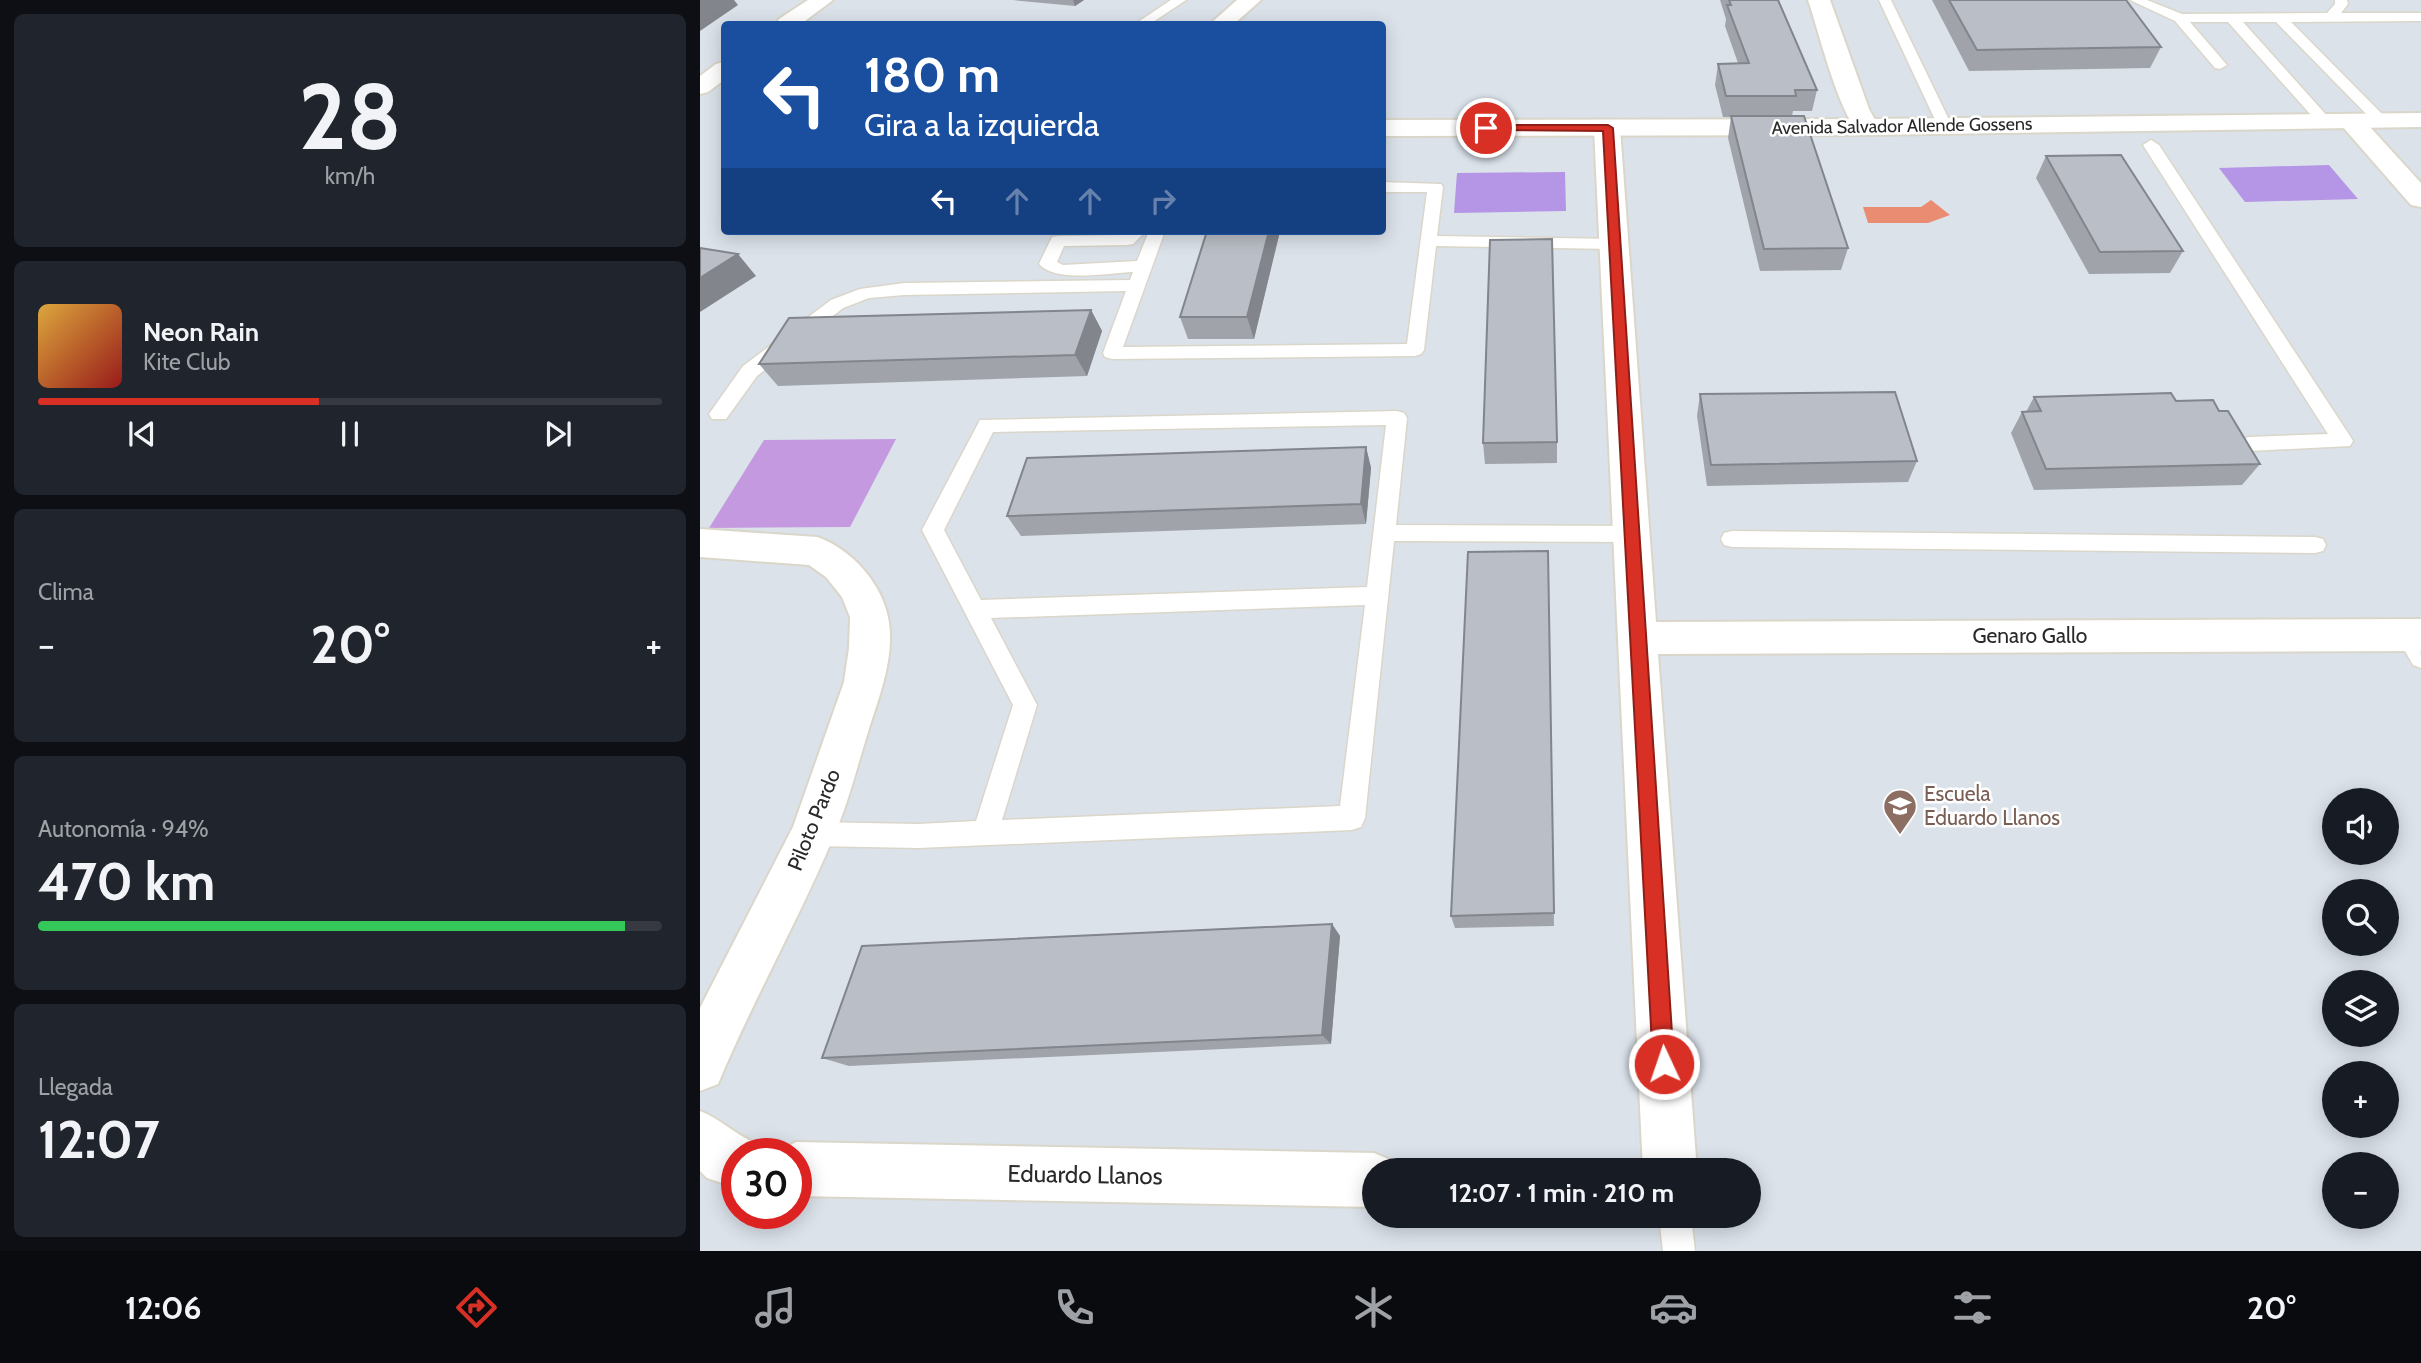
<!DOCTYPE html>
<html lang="es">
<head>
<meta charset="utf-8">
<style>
  :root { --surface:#171b24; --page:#20242c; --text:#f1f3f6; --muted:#9ea1a6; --line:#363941; --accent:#d93025 }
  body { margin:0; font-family:Cabin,sans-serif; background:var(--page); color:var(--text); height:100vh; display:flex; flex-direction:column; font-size:26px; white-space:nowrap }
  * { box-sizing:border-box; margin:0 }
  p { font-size:23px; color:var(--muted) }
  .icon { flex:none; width:38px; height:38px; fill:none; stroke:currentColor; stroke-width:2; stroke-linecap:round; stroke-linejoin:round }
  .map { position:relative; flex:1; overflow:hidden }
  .side { display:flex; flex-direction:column; gap:14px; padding:14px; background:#0d0f14; width:700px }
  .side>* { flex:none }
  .hud { position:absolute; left:21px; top:21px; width:665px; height:214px; border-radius:7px; box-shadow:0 4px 18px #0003; background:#1a4fa0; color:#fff; overflow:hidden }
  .controls { position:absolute; left:1622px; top:788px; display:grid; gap:14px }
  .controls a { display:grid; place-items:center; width:77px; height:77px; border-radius:50%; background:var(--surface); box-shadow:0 4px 18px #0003; font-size:35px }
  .speed { position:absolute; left:21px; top:1138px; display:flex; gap:14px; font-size:35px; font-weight:700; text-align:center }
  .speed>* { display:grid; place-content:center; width:91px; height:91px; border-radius:50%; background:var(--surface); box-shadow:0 4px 18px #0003; line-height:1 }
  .speed .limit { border:10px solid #d22; background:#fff; color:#111 }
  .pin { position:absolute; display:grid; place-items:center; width:60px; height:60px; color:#fff; margin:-30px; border:4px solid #fff; border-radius:50%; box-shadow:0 2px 7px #0007 }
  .me { position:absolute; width:77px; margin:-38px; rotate:357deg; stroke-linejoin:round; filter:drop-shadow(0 0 5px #0008) }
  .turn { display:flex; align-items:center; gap:24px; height:147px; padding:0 28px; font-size:32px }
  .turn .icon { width:91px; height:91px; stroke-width:2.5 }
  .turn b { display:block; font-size:49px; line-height:60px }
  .lanes { display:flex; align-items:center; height:66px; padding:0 28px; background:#0003; justify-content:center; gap:35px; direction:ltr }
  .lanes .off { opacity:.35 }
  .big { font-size:52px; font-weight:700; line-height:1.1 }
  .side .card { flex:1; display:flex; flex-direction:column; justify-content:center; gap:10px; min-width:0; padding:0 24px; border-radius:10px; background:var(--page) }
  .side .dial { align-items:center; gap:0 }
  .dial b { font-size:91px; line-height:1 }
  .song { display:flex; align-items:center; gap:21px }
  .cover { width:84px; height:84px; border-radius:10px; background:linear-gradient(135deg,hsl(40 70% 55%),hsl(0 70% 35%)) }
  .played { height:7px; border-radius:4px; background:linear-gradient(90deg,var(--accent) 45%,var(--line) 45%) }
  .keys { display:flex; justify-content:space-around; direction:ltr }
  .heat { display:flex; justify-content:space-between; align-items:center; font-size:38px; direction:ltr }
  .charge { height:10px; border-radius:5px; background:linear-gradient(90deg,#34c759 94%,var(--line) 0) }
  .trip { position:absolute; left:662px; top:1158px; width:399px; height:70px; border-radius:35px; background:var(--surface); box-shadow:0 4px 18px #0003; font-weight:700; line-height:70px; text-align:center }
  .dock { display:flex; height:112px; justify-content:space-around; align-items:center; background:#090b0e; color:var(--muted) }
  .dock .icon { width:49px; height:49px }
  .dock .selected { color:var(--accent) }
  .dock b { font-size:32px; color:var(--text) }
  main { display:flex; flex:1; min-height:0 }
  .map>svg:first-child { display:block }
</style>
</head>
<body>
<main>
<section class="side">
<div class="card dial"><b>28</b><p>km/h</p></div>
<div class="card">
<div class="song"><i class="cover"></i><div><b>Neon Rain</b><p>Kite Club</p></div></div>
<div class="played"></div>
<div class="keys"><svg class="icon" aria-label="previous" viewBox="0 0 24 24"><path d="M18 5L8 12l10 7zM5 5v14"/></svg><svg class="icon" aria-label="pause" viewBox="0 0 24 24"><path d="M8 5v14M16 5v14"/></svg><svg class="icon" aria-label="next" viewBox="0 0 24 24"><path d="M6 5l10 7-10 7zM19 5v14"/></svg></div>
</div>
<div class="card"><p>Clima</p>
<div class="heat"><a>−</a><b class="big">20°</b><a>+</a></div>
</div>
<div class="card"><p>Autonomía · 94%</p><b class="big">470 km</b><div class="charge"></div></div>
<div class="card"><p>Llegada</p><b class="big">12:07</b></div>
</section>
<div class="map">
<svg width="1721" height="1251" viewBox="0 0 1721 1251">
  <rect width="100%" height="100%" fill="#dbe2ea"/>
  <polygon fill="#c499df" points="196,439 150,527 9,528 64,440"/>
  <g fill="#b495e6">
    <polygon points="1629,165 1658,199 1545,202 1519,168"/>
    <polygon points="865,172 866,211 754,213 757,173"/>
  </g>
  <polygon fill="#e98c71" points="1231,200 1250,215 1228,223 1168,223 1163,207 1221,207"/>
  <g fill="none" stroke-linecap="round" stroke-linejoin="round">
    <g stroke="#dad6c9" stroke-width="3">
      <g id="lane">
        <polygon points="471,0 486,0 450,24 435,24"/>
        <polygon points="1179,0 1191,0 1252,126 1250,129 1245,130 1238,126"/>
        <polygon points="1430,0 1447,0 1482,14 1627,13 1635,4 1635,0 1647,0 1648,4 1641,13 1721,13 1721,21 1591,22 1686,118 1688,121 1681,125 1676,124 1576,22 1543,22 1629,118 1631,121 1624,125 1619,124 1528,22 1490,22 1527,65 1520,69 1515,68 1475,21"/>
        <polygon points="1451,140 1459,145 1650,436 1653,441 1650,446 1549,451 1542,449 1539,444 1542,439 1549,437 1628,434 1443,145"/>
        <path d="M682 182 741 184 743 187 737 236 914 239 922 244 914 249 736 246 724 350 721 354 715 356 412 359 405 357 403 353 426 291 204 295 169 298 143 308 57 376 26 419H12L9 414 43 366 131 300 160 289 204 283 430 280 433 272C409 273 355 283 339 264L352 237 358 236 423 235 428 231H446L433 244 427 245 364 246 357 262 363 265 437 261 449 231H465L423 347 707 344 727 192H682Z"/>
        <path d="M697 411 704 413 707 418 696 525 933 526 941 528 944 534 941 540 933 542 694 541 665 818 661 827 652 830 218 848 113 846 104 843 100 834 104 825 113 822 218 824 276 821 313 705 222 530 280 420ZM686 425 667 587 281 600 244 530 293 432ZM665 605 640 806 302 820 337 705 291 618Z"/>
        <polygon points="1032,531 1615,537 1623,539 1626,545 1623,551 1615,553 1032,547 1024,545 1021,539 1024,533"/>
        <path d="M1707 625C1721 632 1721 651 1721 668L1713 665 1696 635 1699 628Z"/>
        <polygon points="959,1216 991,1216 995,1251 963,1251"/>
      </g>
    </g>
    <g stroke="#dad6c9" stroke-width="4">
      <g id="street">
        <polygon points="537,0 561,0 534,24 510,24"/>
        <path d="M1108 0H1130L1169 109 1179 127 1175 132 1166 135 1157 132C1135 100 1121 39 1108 0Z"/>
        <polygon points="1651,114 1660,116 1721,183 1721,207 1711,205 1642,126 1639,121 1642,116"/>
        <polygon points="907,120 916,123 920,128 956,622 1721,619 1721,651 958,654 997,1171 943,1171 894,128 898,123"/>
        <path d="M0 529 117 537C150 548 181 582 188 617 196 655 179 697 168 732 157 767 148 804 133 838 98 921 53 1000 18 1084L0 1091V1008L93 827 144 682 149 648 150 617 142 597 126 577 109 565 0 557Z"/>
        <path d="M0 1111C21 1119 35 1135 56 1143L60 1153H37V1188L7 1178 0 1171Z"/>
        <polygon points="96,1142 674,1153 693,1161 697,1171 674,1171 674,1207 96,1196 96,1153 76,1153"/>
      </g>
    </g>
    <g stroke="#dad6c9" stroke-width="4">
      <g id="secondary">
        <polygon points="108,0 133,0 101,24 76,24 79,19"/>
        <polygon points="24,62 24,80 8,92 0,94 0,76 16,64"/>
        <polygon points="1721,113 1721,127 1166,135 682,136 682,120 1166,119"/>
      </g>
    </g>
    <use href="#lane" fill="#fff" fill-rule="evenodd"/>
    <use href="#street" fill="#fff" fill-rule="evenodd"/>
    <use href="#secondary" fill="#fff" fill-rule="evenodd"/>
  </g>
  <g fill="#a0a3aa">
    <polygon points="312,0 384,0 375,6"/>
    <polygon points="1020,0 1078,0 1117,90 1112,111 1093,111 1092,116 1148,248 1141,270 1060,271 1028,138 1031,117 1023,117 1015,85 1018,64 1038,63 1025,26 1026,19"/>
    <polygon points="1232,0 1426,0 1461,47 1450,68 1269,71"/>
    <polygon points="1346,156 1483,251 1470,273 1389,274 1336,178"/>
    <polygon points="507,231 580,231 554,339 488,339 480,317"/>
    <polygon points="391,310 402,331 387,376 78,386 59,364"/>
    <polygon points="1000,394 1217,461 1208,482 1007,486 997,416"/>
    <polygon points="1334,397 1519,411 1560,464 1542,485 1334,490 1311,433 1322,412 1326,412"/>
    <polygon points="857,442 857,463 785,464 783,443"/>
    <polygon points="666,447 671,468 666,524 321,536 307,516"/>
    <polygon points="848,551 854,926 755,928 751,916"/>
    <polygon points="632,924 640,936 631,1044 149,1066 122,1058"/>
  </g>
  <g fill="#82858b">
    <polygon points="0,0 34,0 38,5 0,31"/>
    <polygon points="373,0 384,0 375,6"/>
    <polygon points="569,231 580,231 554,339 547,317"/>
    <polygon points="38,254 56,276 0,312 0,278"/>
    <polygon points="391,310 402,331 387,376 375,355"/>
    <polygon points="666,447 671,468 666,524 661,504"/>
    <polygon points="632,924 640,936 631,1044 622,1035"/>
  </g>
  <g fill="#babec6" stroke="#82858b" stroke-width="2">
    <polygon points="1029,0 1078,0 1117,90 1095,90 1096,96 1026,96 1018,64 1049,63 1027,5 1031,5"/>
    <polygon points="1249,0 1426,0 1461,47 1277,50"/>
    <polygon points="1031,116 1104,116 1148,248 1064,249"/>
    <polygon points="1421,155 1483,251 1400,252 1346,156"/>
    <polygon points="507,231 569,231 547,317 480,317"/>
    <polygon points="852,239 857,442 783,443 790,240"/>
    <polygon points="0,248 38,254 0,278"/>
    <polygon points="391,310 375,355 59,364 89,318"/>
    <polygon points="1195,392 1217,461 1011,465 1000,394"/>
    <polygon points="1471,393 1476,401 1513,400 1519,411 1528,411 1560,464 1346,469 1322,412 1341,411 1334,397"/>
    <polygon points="666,447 661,504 307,516 327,458"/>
    <polygon points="848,551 854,913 751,916 768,552"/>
    <polygon points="632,924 622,1035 122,1058 162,946"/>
  </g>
  <polygon fill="#d93025" stroke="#8d1f18" stroke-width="2" points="786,125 908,125 913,128 974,1064 971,1072 964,1075 957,1072 953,1064 903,131 782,130 781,128"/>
  <defs>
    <g id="school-pin" transform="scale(1.75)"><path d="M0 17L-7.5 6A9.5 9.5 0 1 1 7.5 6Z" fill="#8d6e63" stroke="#fff"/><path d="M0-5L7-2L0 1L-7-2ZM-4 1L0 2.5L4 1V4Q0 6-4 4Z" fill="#fff"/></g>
  </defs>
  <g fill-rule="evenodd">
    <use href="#school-pin" x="1200" y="806"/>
  </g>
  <g text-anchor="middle" stroke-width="5" stroke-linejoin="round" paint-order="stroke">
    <g font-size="18" fill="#292929" stroke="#fff">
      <text transform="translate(1202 126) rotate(-1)" y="6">Avenida Salvador Allende Gossens</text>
    </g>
    <g font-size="21" fill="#292929" stroke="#fff">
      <text x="1330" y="643">Genaro Gallo</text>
      <text transform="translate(114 820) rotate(-68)" y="7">Piloto Pardo</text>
    </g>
    <g font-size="21" fill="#785e54" stroke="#fff" text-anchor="start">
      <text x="1224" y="801">Escuela<tspan x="1224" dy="24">Eduardo Llanos</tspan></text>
    </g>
    <g font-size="24" fill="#292929" stroke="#fff">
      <text transform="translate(385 1175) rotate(1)" y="8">Eduardo Llanos</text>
    </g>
  </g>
</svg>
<div class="controls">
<a><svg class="icon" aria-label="sound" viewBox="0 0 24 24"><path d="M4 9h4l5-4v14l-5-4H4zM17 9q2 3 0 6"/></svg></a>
<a><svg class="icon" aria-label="search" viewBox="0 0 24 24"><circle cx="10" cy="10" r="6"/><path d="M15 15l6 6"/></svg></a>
<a><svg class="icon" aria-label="layers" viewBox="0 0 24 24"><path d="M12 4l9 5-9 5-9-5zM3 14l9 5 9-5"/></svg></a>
<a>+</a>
<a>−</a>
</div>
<div class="speed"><div class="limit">30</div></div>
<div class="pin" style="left:786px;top:128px;background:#d93025"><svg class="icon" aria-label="arrive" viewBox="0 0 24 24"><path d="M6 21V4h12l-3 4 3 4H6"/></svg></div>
<svg class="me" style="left:964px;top:1064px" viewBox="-20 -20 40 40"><circle r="17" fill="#d93025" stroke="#fff" stroke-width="3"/><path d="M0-11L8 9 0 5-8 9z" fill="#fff"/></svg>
<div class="trip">12:07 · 1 min · 210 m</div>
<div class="hud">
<div class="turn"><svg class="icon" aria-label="left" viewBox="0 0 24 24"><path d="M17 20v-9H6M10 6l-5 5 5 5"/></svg><div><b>180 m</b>Gira a la izquierda</div></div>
<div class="lanes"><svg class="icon" aria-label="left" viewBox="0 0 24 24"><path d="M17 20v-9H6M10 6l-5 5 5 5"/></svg><svg class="icon off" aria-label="ahead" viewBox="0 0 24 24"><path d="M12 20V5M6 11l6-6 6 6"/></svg><svg class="icon off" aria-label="ahead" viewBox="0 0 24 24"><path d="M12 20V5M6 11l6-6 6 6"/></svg><svg class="icon off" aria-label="right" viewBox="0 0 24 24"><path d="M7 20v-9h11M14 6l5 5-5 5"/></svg></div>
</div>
</div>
</main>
<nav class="dock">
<b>12:06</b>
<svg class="icon selected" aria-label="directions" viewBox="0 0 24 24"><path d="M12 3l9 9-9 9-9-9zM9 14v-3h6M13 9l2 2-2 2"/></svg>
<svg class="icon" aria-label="music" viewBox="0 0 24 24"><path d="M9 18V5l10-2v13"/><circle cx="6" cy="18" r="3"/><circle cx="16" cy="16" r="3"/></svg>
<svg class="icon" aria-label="phone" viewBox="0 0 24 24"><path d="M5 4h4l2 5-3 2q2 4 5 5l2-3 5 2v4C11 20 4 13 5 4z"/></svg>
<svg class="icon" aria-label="climate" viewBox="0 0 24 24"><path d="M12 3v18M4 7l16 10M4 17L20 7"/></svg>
<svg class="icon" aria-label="car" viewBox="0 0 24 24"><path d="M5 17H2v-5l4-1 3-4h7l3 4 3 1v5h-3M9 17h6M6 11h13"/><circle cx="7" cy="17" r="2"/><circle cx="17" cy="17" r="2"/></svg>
<svg class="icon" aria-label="filters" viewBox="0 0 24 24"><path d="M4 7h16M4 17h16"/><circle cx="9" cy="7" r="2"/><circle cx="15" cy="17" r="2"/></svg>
<b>20°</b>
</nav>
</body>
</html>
